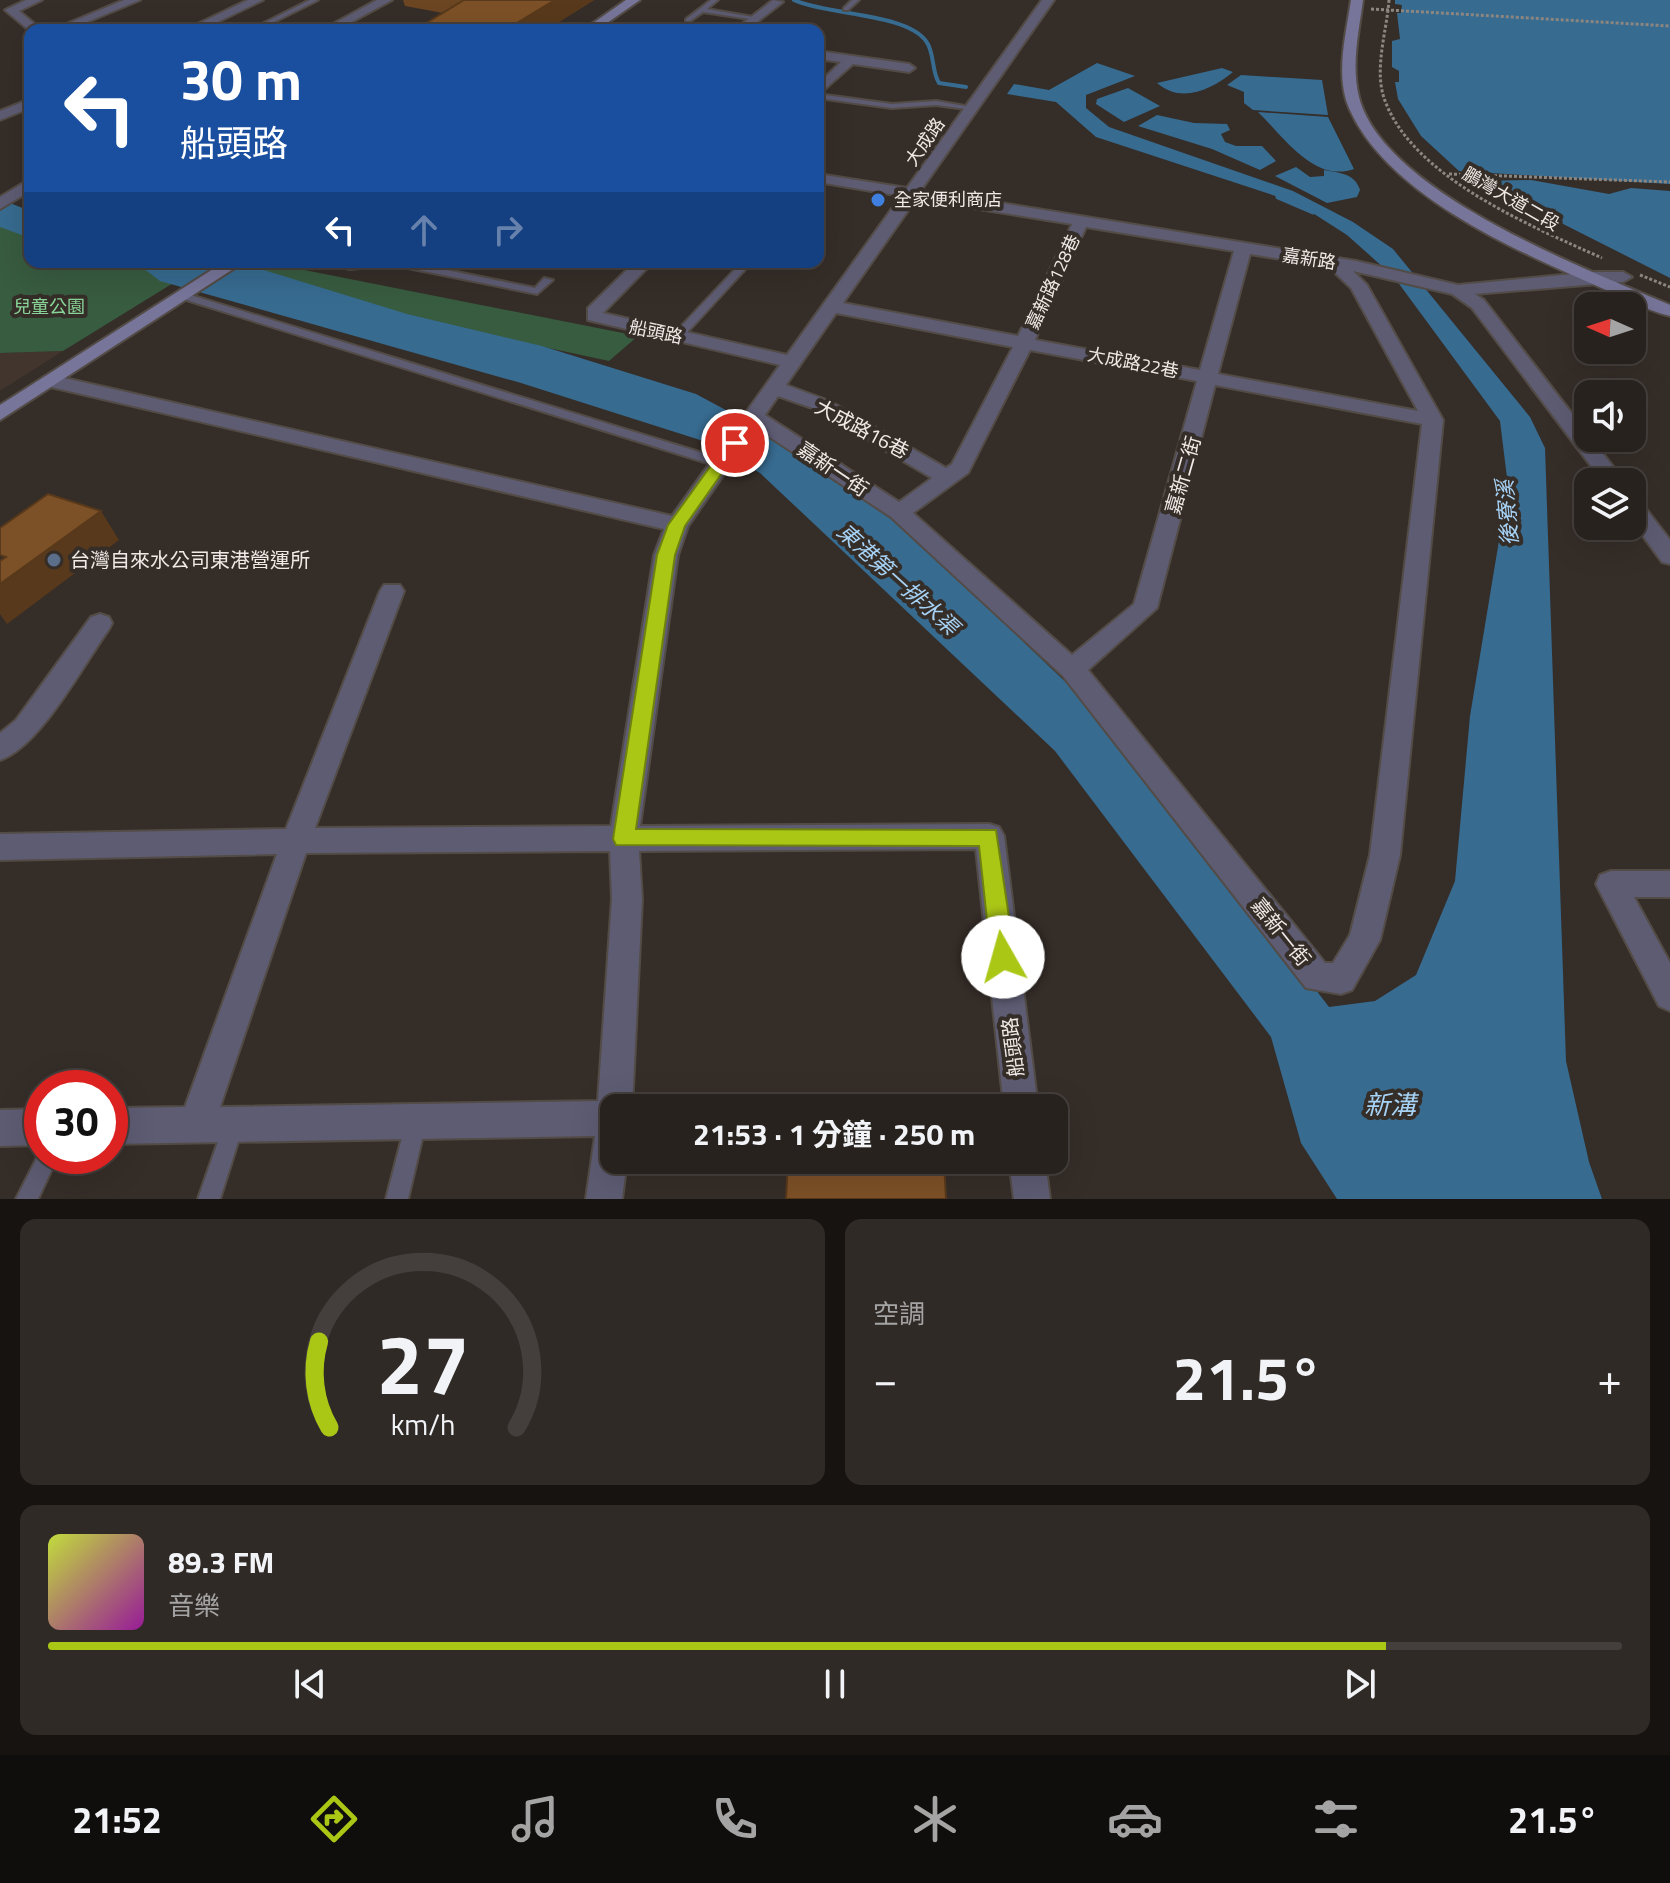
<!DOCTYPE html>
<html lang="zh-TW">
<head>
<meta charset="utf-8">
<style>
  :root { --surface:#28221e; --page:#302a27; --text:#f1f3f6; --muted:#a5a4a4; --line:#443f3c; --accent:#abc716 }
  body { margin:0; font-family:"Titillium Web","Noto Sans TC",sans-serif; background:var(--page); color:var(--text); height:100vh; display:flex; flex-direction:column; font-size:30px; white-space:nowrap }
  * { box-sizing:border-box; margin:0 }
  p { font-size:26px; color:var(--muted) }
  .icon { flex:none; width:44px; height:44px; fill:none; stroke:currentColor; stroke-width:2; stroke-linecap:round; stroke-linejoin:round }
  .map { position:relative; height:1199px; overflow:hidden }
  .drawer { display:flex; flex-direction:column; gap:20px; padding:20px; background:#161310; flex:1 }
  .drawer>* { flex:none }
  .banner { position:absolute; left:24px; top:24px; width:800px; height:244px; border-radius:16px; box-shadow:0 8px 32px #0002,0 0 0 2px var(--line); background:#1a4fa0; color:#fff; overflow:hidden }
  .needle { width:52px; rotate:273deg }
  .tools { position:absolute; left:1574px; top:292px; display:grid; gap:16px }
  .tools a { display:grid; place-items:center; width:72px; height:72px; border-radius:16px; background:var(--surface); box-shadow:0 8px 32px #0002,0 0 0 2px var(--line); font-size:40px }
  .speed { position:absolute; left:24px; top:1070px; display:flex; gap:16px; font-size:40px; font-weight:700; text-align:center }
  .speed>* { display:grid; place-content:center; width:104px; height:104px; border-radius:50%; background:var(--surface); box-shadow:0 8px 32px #0002,0 0 0 2px var(--line); line-height:1 }
  .speed .limit { border:12px solid #d22; background:#fff; color:#111 }
  .pin { position:absolute; display:grid; place-items:center; width:68px; height:68px; color:#fff; margin:-34px; border:4px solid #fff; border-radius:50%; box-shadow:0 2px 8px #0007 }
  .me { position:absolute; width:88px; margin:-44px; rotate:353deg; stroke-linejoin:round; filter:drop-shadow(0 0 6px #0008) }
  .turn { display:flex; align-items:center; gap:28px; height:168px; padding:0 24px; font-size:36px }
  .turn .icon { width:104px; height:104px; stroke-width:2.5 }
  .turn b { display:block; font-size:56px; line-height:68px }
  .lanes { display:flex; align-items:center; height:76px; padding:0 24px; background:#0003; justify-content:center; gap:40px; direction:ltr }
  .lanes .off { opacity:.35 }
  .big { font-size:60px; font-weight:700; line-height:1.1 }
  .drawer .widget { flex:1; display:flex; flex-direction:column; justify-content:center; gap:12px; min-width:0; padding:0 28px; border-radius:16px; background:var(--page) }
  .drawer .dial { align-items:center; gap:0 }
  .dial svg { height:208px; overflow:visible; fill:none; stroke:var(--line); stroke-width:7; stroke-linecap:round; text-anchor:middle }
  .dial text { fill:var(--text); stroke:none }
  .song { display:flex; align-items:center; gap:24px }
  .cover { width:96px; height:96px; border-radius:12px; background:linear-gradient(135deg,hsl(70 70% 55%),hsl(300 70% 35%)) }
  .played { height:8px; border-radius:4px; background:linear-gradient(90deg,var(--accent) 85%,var(--line) 85%) }
  .keys { display:flex; justify-content:space-around; direction:ltr }
  .heat { display:flex; justify-content:space-between; align-items:center; font-size:44px; direction:ltr }
  .drawer .tiles { flex:1; display:grid; gap:20px; grid-template-columns:1fr 1fr }
  .widget:last-child { grid-column:span 2 }
  .trip { position:absolute; left:600px; top:1094px; width:468px; height:80px; border-radius:16px; background:var(--surface); box-shadow:0 8px 32px #0002,0 0 0 2px var(--line); font-weight:700; line-height:80px; text-align:center }
  .tabs { display:flex; height:128px; justify-content:space-around; align-items:center; background:#100e0c; color:var(--muted) }
  .tabs .icon { width:56px; height:56px }
  .tabs .active { color:var(--accent) }
  .tabs b { font-size:36px; color:var(--text) }
  .map>svg:first-child { display:block }
</style>
</head>
<body>
<div class="map">
<svg width="1670" height="1199" viewBox="0 0 1670 1199">
  <rect width="100%" height="100%" fill="#352d28"/>
  <polygon fill="#42352d" points="63,351 0,391 0,353"/>
  <g fill="#385c40">
    <polygon points="0,221 30,230 30,262 133,262 183,277 63,351 0,353"/>
    <polygon points="269,263 638,336 609,361 387,313 258,272"/>
  </g>
  <g fill="#376b90">
    <polygon points="1395,0 1670,0 1670,184 1459,171 1421,136 1398,99 1395,82 1399,82 1399,71 1392,67 1392,41 1400,39 1397,13 1401,13 1402,5 1395,4"/>
    <polygon points="1097,63 1135,76 1086,95 1086,108 1109,127 1293,191 1353,222 1393,249 1530,417 1545,448 1566,1061 1589,1162 1602,1199 1337,1199 1301,1143 1271,1037 1055,751 760,473 700,440 521,383 160,281 143,268 119,262 233,262 251,266 407,314 542,346 696,394 774,436 897,521 1121,735 1329,1007 1375,1001 1416,975 1455,881 1470,716 1508,486 1500,421 1394,277 1347,235 1297,203 1096,137 1056,102 1007,94 1014,84 1049,90"/>
    <path d="M1222 68 1233 72C1211 90 1181 104 1157 83Z"/>
    <polygon points="1241,75 1322,80 1328,115 1253,110 1244,103 1244,92 1227,85"/>
    <polygon points="1128,88 1160,106 1124,122 1096,104 1097,99"/>
    <path d="M1258 112 1328 117 1354 169C1314 183 1284 137 1258 112Z"/>
    <polygon points="1157,115 1194,123 1227,124 1230,130 1221,134 1225,142 1236,146 1262,146 1276,161 1260,170 1212,149 1138,126"/>
    <path d="M1296 167 1310 177 1324 176V170C1339 173 1355 173 1360 190L1357 197 1327 203 1275 176Z"/>
    <polygon points="1531,180 1609,194 1631,188 1670,191 1670,278 1478,181"/>
    <polygon points="0,199 30,211 30,238 0,227"/>
  </g>
  <g fill="none" stroke-linecap="round" stroke-linejoin="round">
    <path stroke="#376b90" stroke-width="4" d="M794 0C826 15 906 13 926 41 935 53 931 70 939 83L966 87"/>
    <polyline stroke="#376b90" stroke-width="5" points="1278,197 1313,212"/>
    <g stroke="#534b46" stroke-width="4">
      <g id="lane">
        <polygon points="310,0 318,0 258,30 250,30"/>
        <polygon points="711,0 718,0 707,9 759,18 756,20 703,12 690,21 686,21 686,19"/>
        <polygon points="852,0 859,0 848,10 844,10 844,8"/>
        <polygon points="818,94 892,104 936,101 977,108 973,110 936,105 892,108 818,98"/>
        <polygon points="321,262 408,262 535,288 544,278 553,280 537,294 393,265 350,269"/>
        <polygon points="742,262 752,262 681,339 673,339 673,335"/>
        <polygon points="184,293 725,460 727,463 725,466 717,466 180,298 180,294"/>
        <polygon points="416,1112 423,1115 426,1122 408,1199 386,1199 406,1122 409,1115"/>
        <polygon points="234,1113 241,1116 244,1123 220,1199 198,1199 227,1116"/>
        <polygon points="42,1148 42,1156 58,1156 38,1199 16,1199"/>
      </g>
    </g>
    <g stroke="#534b46" stroke-width="4">
      <g id="street">
        <polygon points="26,0 42,0 19,11 42,30 30,31 5,10"/>
        <polygon points="124,0 140,0 68,30 52,30"/>
        <polygon points="248,0 263,0 201,30 185,30"/>
        <polygon points="377,0 392,0 337,30 322,30"/>
        <polygon points="773,0 783,2 747,30 734,30"/>
        <path d="M1042 0H1054L921 190 1356 261 1458 285 1593 272H1623L1632 277 1623 282 1475 294 1484 300 1625 482H1603L1472 308 1452 294 1353 271 1367 285 1443 420 1400 855 1380 940 1352 990 1341 994 1306 988 1063 676 891 517 756 428 688 526 678 555 640 826 989 824 999 827 1004 836 1038 1108H1004L976 849 639 851 642 899 632 1108H614V1160H627L622 1199H586L595 1136 110 1144V1108L185 1107 277 854 0 860V834L286 829 380 591 384 585H400L404 591 315 828 611 826 654 555 664 529 51 387 44 385 41 381 44 377 51 375 672 516 780 365 588 320V308L635 262H653L603 313 787 355 901 196 818 182V174L907 188ZM916 199 1072 224 1018 336 843 303ZM1086 227 1234 251 1200 370 1035 340ZM1250 254 1329 267 1351 288 1418 411 1218 374ZM836 313 1013 347 952 464 946 468 829 401 786 385ZM1030 350 1197 381 1134 604 1072 655 913 513 968 473ZM1215 385 1422 424 1370 855 1350 935 1333 963H1325L1088 670 1157 608ZM778 396 815 409 932 478 899 502 765 415ZM610 851 612 899 598 1101 220 1107 306 853Z"/>
        <polygon points="597,21 639,30 593,27 593,23"/>
        <polygon points="818,51 909,64 915,68 909,72 853,64 818,95 818,84 841,62 818,59"/>
        <polygon points="30,99 30,108 0,120 0,111"/>
        <polygon points="30,179 30,191 0,209 0,197"/>
        <polygon points="1632,499 1640,501 1670,540 1670,564 1662,562 1632,521"/>
        <path d="M100 614 109 617 112 623 109 629C84 664 40 747 0 760V733L16 720 91 617Z"/>
        <polygon points="1611,871 1670,871 1670,897 1634,897 1670,963 1670,1011 1659,1006 1596,884 1600,875"/>
        <polygon points="42,1109 42,1145 0,1146 0,1110"/>
        <polygon points="1009,1160 1045,1160 1050,1199 1014,1199"/>
      </g>
    </g>
    <g stroke="#534b46" stroke-width="4">
      <g id="secondary">
        <polygon points="626,0 640,0 597,30 583,30"/>
        <path d="M1351 0H1363C1359 31 1351 65 1359 97 1383 192 1586 269 1670 305V316C1645 310 1621 296 1597 286 1515 250 1387 195 1349 108 1335 75 1346 34 1351 0Z"/>
        <polygon points="224,262 244,262 0,420 0,405"/>
      </g>
    </g>
    <g stroke="#8c8681" stroke-width="3" stroke-dasharray="3 2" stroke-linecap="butt">
      <path d="M1389 0C1387 30 1374 68 1384 98 1411 177 1531 226 1602 258"/>
      <polyline points="1371,9 1670,26"/>
      <polyline points="1449,174 1670,182"/>
      <polyline points="1640,275 1670,287"/>
    </g>
    <use href="#lane" fill="#5d5c73" fill-rule="evenodd"/>
    <use href="#street" fill="#5d5c73" fill-rule="evenodd"/>
    <use href="#secondary" fill="#777599" fill-rule="evenodd"/>
  </g>
  <polygon fill="#6c4622" points="403,0 594,0 546,30 415,30 443,13 405,6"/>
  <g fill="#58391b">
    <polygon points="555,0 594,0 546,30 507,30 507,29"/>
    <polygon points="101,511 119,540 7,624 0,614 0,584"/>
  </g>
  <g fill="#7d5127" stroke="#58391b" stroke-width="2">
    <polygon points="464,0 555,0 507,29 489,26 482,30 415,30"/>
    <polygon points="48,494 101,511 0,584 0,561 6,557 0,555 0,528"/>
    <polygon points="788,1160 944,1160 946,1199 786,1199"/>
  </g>
  <polygon fill="#abc716" stroke="#6f810e" stroke-width="2" points="730,439 743,443 685,526 675,555 636,829 996,830 1015,957 1011,965 1003,968 994,965 991,957 979,846 616,845 613,839 657,555 668,525"/>
  <circle fill="#3f7fe0" stroke="#352d28" stroke-width="3" cx="878" cy="200" r="8"/>
  <circle fill="#5c6f8a" stroke="#352d28" stroke-width="3" cx="54" cy="560" r="8"/>
  <g text-anchor="middle" stroke-width="8" stroke-linejoin="round" paint-order="stroke">
    <g font-size="18" fill="#efeae6" stroke="#352d28">
      <text transform="translate(925 142) rotate(-55)" y="6">大成路</text>
      <text transform="translate(1511 199) rotate(30)" y="6">鵬灣大道二段</text>
      <text transform="translate(1309 259) rotate(9)" y="6">嘉新路</text>
      <text transform="translate(1053 282) rotate(-65)" y="6">嘉新路128巷</text>
      <text transform="translate(656 332) rotate(12)" y="6">船頭路</text>
      <text transform="translate(1133 363) rotate(11)" y="6">大成路22巷</text>
    </g>
    <g font-size="18" fill="#efeae6" stroke="#352d28" text-anchor="start">
      <text x="894" y="206">全家便利商店</text>
    </g>
    <g font-size="18" fill="#88d397" stroke="#352d28">
      <text x="49" y="313">兒童公園</text>
    </g>
    <g font-size="20" fill="#efeae6" stroke="#352d28">
      <text transform="translate(862 429) rotate(28)" y="7">大成路16巷</text>
      <text transform="translate(833 469) rotate(34)" y="7">嘉新一街</text>
      <text transform="translate(1183 475) rotate(-74)" y="7">嘉新二街</text>
      <text transform="translate(1281 932) rotate(51)" y="7">嘉新一街</text>
      <text transform="translate(1013 1047) rotate(-97)" y="7">船頭路</text>
    </g>
    <g font-size="20" fill="#efeae6" stroke="#352d28" text-anchor="start">
      <text x="70" y="567">台灣自來水公司東港營運所</text>
    </g>
    <g font-size="22" font-style="italic" fill="#a6d2f5" stroke="#352d28">
      <text transform="translate(1507 513) rotate(-95)" y="8">後寮溪</text>
      <text transform="translate(898 579) rotate(42)" y="8">東港第一排水渠</text>
    </g>
    <g font-size="26" font-style="italic" fill="#a6d2f5" stroke="#352d28">
      <text x="1390" y="1114">新溝</text>
    </g>
  </g>
</svg>
<div class="tools">
<a><svg class="needle" viewBox="-14 -14 28 28"><path d="M0-13l5 13h-10z" fill="#e53935"/><path d="M0 13l5-13h-10z" fill="#a5a4a4"/></svg></a>
<a><svg class="icon" aria-label="sound" viewBox="0 0 24 24"><path d="M4 9h4l5-4v14l-5-4H4zM17 9q2 3 0 6"/></svg></a>
<a><svg class="icon" aria-label="layers" viewBox="0 0 24 24"><path d="M12 4l9 5-9 5-9-5zM3 14l9 5 9-5"/></svg></a>
</div>
<div class="speed"><div class="limit">30</div></div>
<div class="pin" style="left:735px;top:443px;background:#d93025"><svg class="icon" aria-label="arrive" viewBox="0 0 24 24"><path d="M6 21V4h12l-3 4 3 4H6"/></svg></div>
<svg class="me" style="left:1003px;top:957px" viewBox="-20 -20 40 40"><circle r="19" fill="#fff"/><path d="M0-13L10 11 0 6-10 11z" fill="#abc716"/></svg>
<div class="trip">21:53 · 1 分鐘 · 250 m</div>
<div class="banner">
<div class="turn"><svg class="icon" aria-label="left" viewBox="0 0 24 24"><path d="M17 20v-9H6M10 6l-5 5 5 5"/></svg><div><b>30 m</b>船頭路</div></div>
<div class="lanes"><svg class="icon" aria-label="left" viewBox="0 0 24 24"><path d="M17 20v-9H6M10 6l-5 5 5 5"/></svg><svg class="icon off" aria-label="ahead" viewBox="0 0 24 24"><path d="M12 20V5M6 11l6-6 6 6"/></svg><svg class="icon off" aria-label="right" viewBox="0 0 24 24"><path d="M7 20v-9h11M14 6l5 5-5 5"/></svg></div>
</div>
</div>
<section class="drawer">
<div class="tiles">
<div class="widget dial"><svg viewBox="0 0 100 80">
<path d="M14 69A42 42 0 1 1 86 69"/>
<path d="M14 69A42 42 0 0 1 10 36" stroke="#abc716"/>
<text x="50" y="56" font-size="32" font-weight="700">27</text>
<text x="50" y="72" font-size="11">km/h</text>
</svg></div>
<div class="widget"><p>空調</p>
<div class="heat"><a>−</a><b class="big">21.5°</b><a>+</a></div>
</div>
<div class="widget">
<div class="song"><i class="cover"></i><div><b>89.3 FM</b><p>音樂</p></div></div>
<div class="played"></div>
<div class="keys"><svg class="icon" aria-label="previous" viewBox="0 0 24 24"><path d="M18 5L8 12l10 7zM5 5v14"/></svg><svg class="icon" aria-label="pause" viewBox="0 0 24 24"><path d="M8 5v14M16 5v14"/></svg><svg class="icon" aria-label="next" viewBox="0 0 24 24"><path d="M6 5l10 7-10 7zM19 5v14"/></svg></div>
</div>
</div>
</section>
<nav class="tabs">
<b>21:52</b>
<svg class="icon active" aria-label="directions" viewBox="0 0 24 24"><path d="M12 3l9 9-9 9-9-9zM9 14v-3h6M13 9l2 2-2 2"/></svg>
<svg class="icon" aria-label="music" viewBox="0 0 24 24"><path d="M9 18V5l10-2v13"/><circle cx="6" cy="18" r="3"/><circle cx="16" cy="16" r="3"/></svg>
<svg class="icon" aria-label="phone" viewBox="0 0 24 24"><path d="M5 4h4l2 5-3 2q2 4 5 5l2-3 5 2v4C11 20 4 13 5 4z"/></svg>
<svg class="icon" aria-label="climate" viewBox="0 0 24 24"><path d="M12 3v18M4 7l16 10M4 17L20 7"/></svg>
<svg class="icon" aria-label="car" viewBox="0 0 24 24"><path d="M5 17H2v-5l4-1 3-4h7l3 4 3 1v5h-3M9 17h6M6 11h13"/><circle cx="7" cy="17" r="2"/><circle cx="17" cy="17" r="2"/></svg>
<svg class="icon" aria-label="filters" viewBox="0 0 24 24"><path d="M4 7h16M4 17h16"/><circle cx="9" cy="7" r="2"/><circle cx="15" cy="17" r="2"/></svg>
<b>21.5°</b>
</nav>
</body>
</html>
